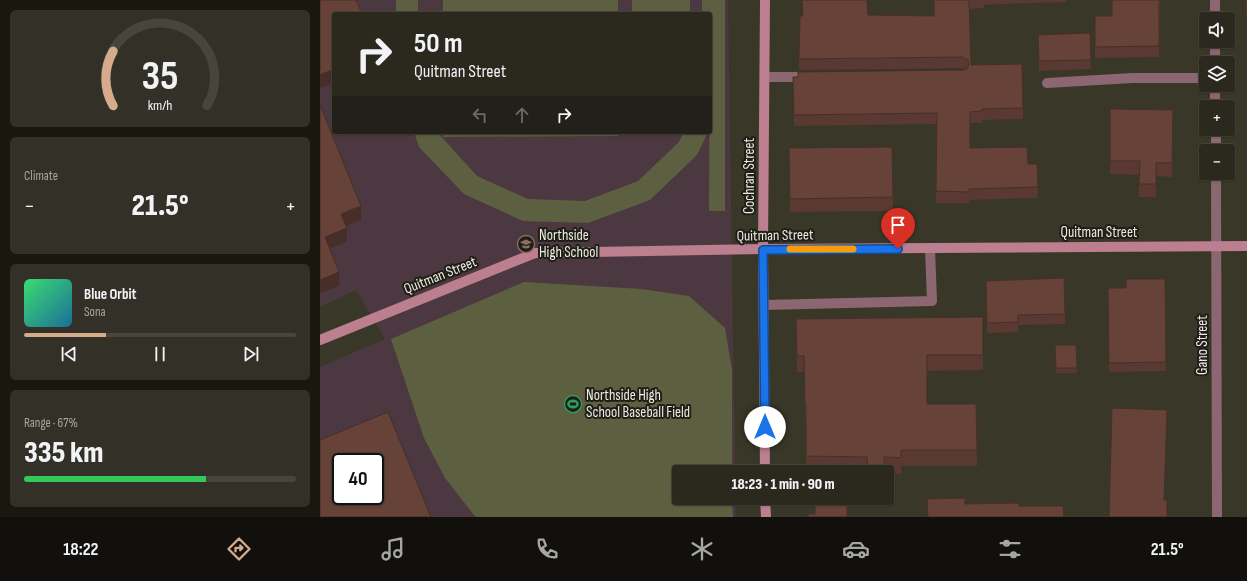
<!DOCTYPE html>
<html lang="en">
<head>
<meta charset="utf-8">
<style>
  :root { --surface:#2b291e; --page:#333127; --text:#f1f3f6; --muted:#a6a6a4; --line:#47453c; --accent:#d6ab8b }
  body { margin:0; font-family:"Sofia Sans Condensed",sans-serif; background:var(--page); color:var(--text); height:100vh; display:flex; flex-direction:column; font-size:15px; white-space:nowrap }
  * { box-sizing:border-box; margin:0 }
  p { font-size:13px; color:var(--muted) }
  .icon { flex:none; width:22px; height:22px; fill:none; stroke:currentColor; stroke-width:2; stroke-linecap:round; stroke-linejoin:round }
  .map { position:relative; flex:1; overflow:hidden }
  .drawer { display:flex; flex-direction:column; gap:10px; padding:10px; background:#181710; width:320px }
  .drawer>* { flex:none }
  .top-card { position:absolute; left:12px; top:12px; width:380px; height:122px; border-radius:4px; box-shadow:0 1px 3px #0004,0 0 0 1px var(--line); background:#2b291e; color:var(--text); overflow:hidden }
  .fabs { position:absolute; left:879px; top:12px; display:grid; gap:8px }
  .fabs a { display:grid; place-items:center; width:36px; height:36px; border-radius:4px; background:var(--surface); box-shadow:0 1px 3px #0004,0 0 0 1px var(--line); font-size:20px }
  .speed { position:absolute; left:12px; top:453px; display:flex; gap:8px; font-size:20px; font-weight:700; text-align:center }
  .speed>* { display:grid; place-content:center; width:52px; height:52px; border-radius:50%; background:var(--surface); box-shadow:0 1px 3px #0004,0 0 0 1px var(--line); line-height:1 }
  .speed .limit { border:2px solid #111; border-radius:6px; background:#fff; color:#111 }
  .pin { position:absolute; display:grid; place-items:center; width:34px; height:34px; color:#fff; margin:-41px -17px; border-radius:50% 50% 50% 0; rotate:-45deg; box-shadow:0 0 4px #0007 }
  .pin .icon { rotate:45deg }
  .me { position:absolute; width:44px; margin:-22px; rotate:0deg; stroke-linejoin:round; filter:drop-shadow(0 0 3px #0008) }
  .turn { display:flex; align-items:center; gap:14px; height:84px; padding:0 16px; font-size:18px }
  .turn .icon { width:52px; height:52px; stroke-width:2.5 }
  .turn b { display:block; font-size:28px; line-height:34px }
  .lanes { display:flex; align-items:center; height:38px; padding:0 16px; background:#0003; justify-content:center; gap:20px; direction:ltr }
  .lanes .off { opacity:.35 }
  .big { font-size:30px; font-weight:800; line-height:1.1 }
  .drawer .card { flex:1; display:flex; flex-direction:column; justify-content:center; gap:6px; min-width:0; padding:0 14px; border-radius:6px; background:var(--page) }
  .drawer .dial { align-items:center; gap:0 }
  .dial svg { height:104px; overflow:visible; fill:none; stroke:var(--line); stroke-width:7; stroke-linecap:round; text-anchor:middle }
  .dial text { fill:var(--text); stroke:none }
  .song { display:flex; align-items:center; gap:12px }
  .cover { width:48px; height:48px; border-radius:6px; background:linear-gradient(135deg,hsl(140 70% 55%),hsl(200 70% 35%)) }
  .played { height:4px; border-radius:2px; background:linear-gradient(90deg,var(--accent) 30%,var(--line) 30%) }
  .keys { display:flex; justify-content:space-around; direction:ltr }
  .heat { display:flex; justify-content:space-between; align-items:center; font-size:22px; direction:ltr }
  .charge { height:6px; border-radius:3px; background:linear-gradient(90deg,#34c759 67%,var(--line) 0) }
  .trip { position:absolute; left:352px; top:465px; width:222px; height:40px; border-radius:4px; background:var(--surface); box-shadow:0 1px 3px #0004,0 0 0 1px var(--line); font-weight:800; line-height:40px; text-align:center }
  .tab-bar { display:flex; height:64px; justify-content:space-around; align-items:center; background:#11100c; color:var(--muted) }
  .tab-bar .icon { width:28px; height:28px }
  .tab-bar .current { color:var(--accent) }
  .tab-bar b { font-size:18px; color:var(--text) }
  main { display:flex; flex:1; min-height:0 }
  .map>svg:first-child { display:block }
</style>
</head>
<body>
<main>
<section class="drawer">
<div class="card dial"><svg viewBox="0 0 100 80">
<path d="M14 69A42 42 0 1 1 86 69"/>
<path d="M14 69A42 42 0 0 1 14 27" stroke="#d6ab8b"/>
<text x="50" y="56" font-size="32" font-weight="700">35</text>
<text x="50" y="72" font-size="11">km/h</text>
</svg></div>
<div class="card"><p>Climate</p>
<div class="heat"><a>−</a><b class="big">21.5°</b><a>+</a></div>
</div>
<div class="card">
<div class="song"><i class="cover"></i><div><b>Blue Orbit</b><p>Sona</p></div></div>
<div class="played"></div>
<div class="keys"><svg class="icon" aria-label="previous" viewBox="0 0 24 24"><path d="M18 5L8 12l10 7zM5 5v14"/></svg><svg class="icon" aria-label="pause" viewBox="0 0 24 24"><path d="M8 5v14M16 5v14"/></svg><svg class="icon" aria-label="next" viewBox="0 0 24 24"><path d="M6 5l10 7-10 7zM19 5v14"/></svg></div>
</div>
<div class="card"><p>Range · 67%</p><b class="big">335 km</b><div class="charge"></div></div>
</section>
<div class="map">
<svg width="927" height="517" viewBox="0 0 927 517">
  <rect width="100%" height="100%" fill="#393728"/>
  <path fill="#4b3840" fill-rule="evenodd" d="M0 0H408L415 472H359V498H415L416 517H0V367L65 339 36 290 0 307ZM14 14H390V132H14ZM21 462H55V496H21Z"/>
  <g fill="#5d6040">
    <rect x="76" y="0" width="22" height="14"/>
    <rect x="123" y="0" width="175" height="14"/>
    <rect x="312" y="0" width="58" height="14"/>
    <polygon points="382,0 405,0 405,211 389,211 390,14 382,14"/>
    <polygon points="94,132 117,132 157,176 208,199 265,201 318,181 359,142 364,132 388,132 377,155 330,200 268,223 203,221 144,194 99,147"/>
    <polygon points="123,132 298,132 298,136 123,137"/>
    <polygon points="204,282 322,289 369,296 405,328 412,370 412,472 359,472 359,498 412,498 413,517 156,517 154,515 125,478 104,438 71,339"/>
  </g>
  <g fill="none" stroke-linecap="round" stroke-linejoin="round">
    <g stroke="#8c6670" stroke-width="10">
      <polyline points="445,77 487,77"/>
      <polyline points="727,83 812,78 886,78"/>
      <polyline points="444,305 612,301 610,248"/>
    </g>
    <g stroke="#8c6670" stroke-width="10">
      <polyline points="895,0 895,19"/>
      <polyline points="895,41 895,63"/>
      <polyline points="895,85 895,107"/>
      <polyline points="896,129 896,151"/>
      <polyline points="896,173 897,517"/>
    </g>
    <g stroke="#bc7f8f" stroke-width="10">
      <polyline points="0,340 215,253 443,249 927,246"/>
      <polyline points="445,472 443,249 445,0"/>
      <polyline points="445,498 446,517"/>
    </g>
  </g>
  <g fill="#593931">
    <polygon points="482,0 547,0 548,15 614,16 614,0 746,0 746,2 684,4 664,5 664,8 649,9 651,65 703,108 703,119 662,120 662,123 650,123 650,148 708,164 717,164 718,198 649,200 649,203 616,203 617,124 474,126 473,77 643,70 645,70 643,68 479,70 479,59 483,16"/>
    <polygon points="840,0 839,57 775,58 775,16 792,16"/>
    <rect x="926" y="0" width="1" height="15"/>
    <polygon points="770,33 771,69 719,71 718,35"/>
    <polygon points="790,109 853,110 852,177 836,176 836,197 819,197 819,175 790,174"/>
    <polygon points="572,147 573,211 470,212 469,162"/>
    <polygon points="845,279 846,371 789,372 788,288 806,288"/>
    <polygon points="666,290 745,314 745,324 698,325 698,332 667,333"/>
    <polygon points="663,317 663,370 607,371 607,404 656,404 657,466 581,466 581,474 567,473 567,472 486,472 486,421 485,421 484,372 477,372 476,319"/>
    <polygon points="735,345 756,345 757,373 736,373"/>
    <polygon points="548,498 565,498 565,505 549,505"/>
  </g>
  <g fill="#482e28">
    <polygon points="14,69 14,83 0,88 0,75"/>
    <polygon points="41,206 41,220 21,228 21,214"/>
    <polygon points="27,228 27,242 5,250 5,237"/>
    <polygon points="19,272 19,286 0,293 0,280"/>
  </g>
  <g fill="#674239" stroke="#482e28" fill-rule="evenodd">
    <polygon points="0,0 36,0 42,14 14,14 14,69 0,75"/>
    <polygon points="482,0 547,0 548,15 614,16 614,0 649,0 651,65 702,64 703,108 662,109 662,111 650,112 650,148 707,147 708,164 717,164 718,187 649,189 649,192 616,191 617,113 474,115 473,77 478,77 478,72 643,70 647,69 649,64 648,60 643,57 479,59 480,16 483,16"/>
    <polygon points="792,0 839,0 839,46 775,47 775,16 792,16"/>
    <polygon points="770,33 771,60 719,61 718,35"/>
    <polygon points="0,105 41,206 21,214 27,228 5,237 19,272 0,280"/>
    <polygon points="790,109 853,110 852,163 836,163 836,184 819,184 820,161 790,161"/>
    <polygon points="572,147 573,197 470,199 469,148"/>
    <polygon points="744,278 745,314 698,315 698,322 667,323 666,281"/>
    <polygon points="806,279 845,279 846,362 789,363 788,288 806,288"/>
    <polygon points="663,317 663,355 607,355 607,404 656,404 657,450 581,450 581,458 564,457 565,472 548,472 547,457 486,456 486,405 485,405 484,356 477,356 476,319"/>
    <polygon points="735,345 756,345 757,368 736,368"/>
    <polygon points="792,408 847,410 844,500 847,500 847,517 789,517"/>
    <path d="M68 412 111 517H0V440ZM21 462H55V496H21Z"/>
    <polygon points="645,498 645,504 698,503 699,506 743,506 744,517 608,517 607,499"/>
    <polygon points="495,499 527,500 527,517 488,517 488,514 495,514"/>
  </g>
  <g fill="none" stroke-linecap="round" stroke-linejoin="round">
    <g stroke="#114b97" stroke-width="10">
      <polyline id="route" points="445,427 443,250 578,249"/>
    </g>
    <use href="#route" stroke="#1a73e8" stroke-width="7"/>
    <polyline stroke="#f59e0b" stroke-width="7" points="470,249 533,249"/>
  </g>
  <defs>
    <g id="school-ring" transform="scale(0.9)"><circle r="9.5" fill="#1f1e17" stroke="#8d6e63" stroke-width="1.5"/><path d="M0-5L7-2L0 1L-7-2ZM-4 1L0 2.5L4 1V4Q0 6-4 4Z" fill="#8d6e63"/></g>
    <g id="stadium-ring" transform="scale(0.9)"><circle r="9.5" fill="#1f1e17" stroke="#2e9e5b" stroke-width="1.5"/><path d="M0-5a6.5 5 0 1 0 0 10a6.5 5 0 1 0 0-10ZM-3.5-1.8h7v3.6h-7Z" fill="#2e9e5b"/></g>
  </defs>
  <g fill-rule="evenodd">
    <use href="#school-ring" x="206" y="244"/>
    <use href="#stadium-ring" x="253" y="404"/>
  </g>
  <g text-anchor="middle" stroke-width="4" stroke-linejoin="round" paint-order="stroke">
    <g font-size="15" fill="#edece3" stroke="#1f1e17">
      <text transform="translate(429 176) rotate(-90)" y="5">Cochran Street</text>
      <text x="779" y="237">Quitman Street</text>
      <text transform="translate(455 235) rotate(-1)" y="5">Quitman Street</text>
      <text transform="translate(120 275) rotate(-22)" y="5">Quitman Street</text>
      <text transform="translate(882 345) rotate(-90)" y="5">Gano Street</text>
    </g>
    <g font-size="15" fill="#edece3" stroke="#1f1e17" text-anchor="start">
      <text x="219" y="240">Northside<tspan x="219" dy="17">High School</tspan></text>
      <text x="266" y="400">Northside High<tspan x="266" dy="17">School Baseball Field</tspan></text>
    </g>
  </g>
</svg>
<div class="fabs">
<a><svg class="icon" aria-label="sound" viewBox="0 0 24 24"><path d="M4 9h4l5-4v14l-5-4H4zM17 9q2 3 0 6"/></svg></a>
<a><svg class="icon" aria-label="layers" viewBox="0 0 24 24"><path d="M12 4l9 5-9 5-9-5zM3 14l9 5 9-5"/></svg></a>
<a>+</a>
<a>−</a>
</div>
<div class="speed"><div class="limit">40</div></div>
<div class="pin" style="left:578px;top:249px;background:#d93025"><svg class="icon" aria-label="arrive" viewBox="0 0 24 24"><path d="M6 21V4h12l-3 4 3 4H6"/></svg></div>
<svg class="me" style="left:445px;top:427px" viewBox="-20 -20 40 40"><circle r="19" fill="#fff"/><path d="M0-13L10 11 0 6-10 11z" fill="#1a73e8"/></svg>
<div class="trip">18:23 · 1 min · 90 m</div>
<div class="top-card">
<div class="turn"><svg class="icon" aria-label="right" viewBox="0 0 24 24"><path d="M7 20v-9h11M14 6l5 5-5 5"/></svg><div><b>50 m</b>Quitman Street</div></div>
<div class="lanes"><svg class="icon off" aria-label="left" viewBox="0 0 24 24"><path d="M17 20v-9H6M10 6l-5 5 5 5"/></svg><svg class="icon off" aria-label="ahead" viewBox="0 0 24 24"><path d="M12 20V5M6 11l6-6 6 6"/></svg><svg class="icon" aria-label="right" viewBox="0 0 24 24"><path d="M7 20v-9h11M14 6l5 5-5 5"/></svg></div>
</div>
</div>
</main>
<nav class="tab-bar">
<b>18:22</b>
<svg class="icon current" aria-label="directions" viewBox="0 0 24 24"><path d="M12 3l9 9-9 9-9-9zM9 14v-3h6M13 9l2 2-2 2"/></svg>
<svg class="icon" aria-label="music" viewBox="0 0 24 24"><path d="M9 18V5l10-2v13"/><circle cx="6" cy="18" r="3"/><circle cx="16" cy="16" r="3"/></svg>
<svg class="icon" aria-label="phone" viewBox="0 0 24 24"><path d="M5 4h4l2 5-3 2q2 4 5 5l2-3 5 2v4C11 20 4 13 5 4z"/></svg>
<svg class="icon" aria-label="climate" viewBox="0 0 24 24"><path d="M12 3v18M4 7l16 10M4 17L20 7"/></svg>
<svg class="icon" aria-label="car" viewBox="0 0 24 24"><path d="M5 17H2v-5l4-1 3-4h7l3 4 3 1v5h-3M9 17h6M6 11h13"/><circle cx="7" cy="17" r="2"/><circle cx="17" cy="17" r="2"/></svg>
<svg class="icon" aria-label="filters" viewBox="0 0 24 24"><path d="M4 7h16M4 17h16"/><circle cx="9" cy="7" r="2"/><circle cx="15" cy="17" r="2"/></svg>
<b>21.5°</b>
</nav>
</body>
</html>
